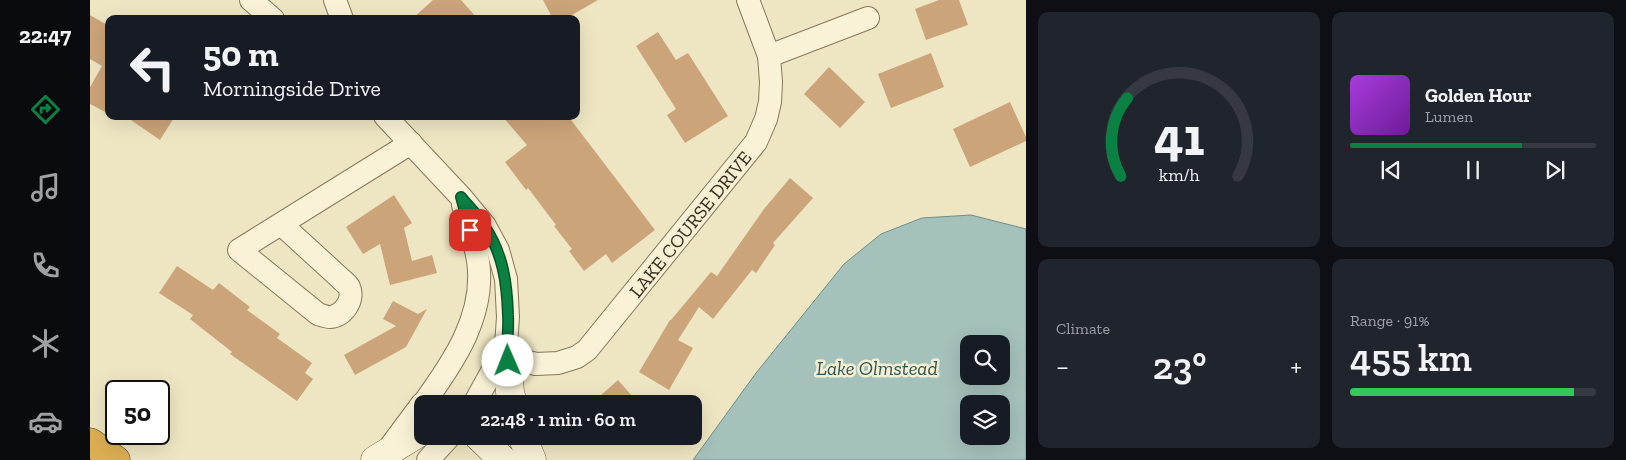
<!DOCTYPE html>
<html lang="en">
<head>
<meta charset="utf-8">
<style>
  :root { --surface:#171b24; --page:#20242c; --text:#f1f3f6; --muted:#9ea1a6; --line:#363941; --accent:#0b8043 }
  body { margin:0; font-family:"Zilla Slab",serif; background:var(--page); color:var(--text); height:100vh; display:flex; flex-direction:column; font-size:19px; white-space:nowrap }
  * { box-sizing:border-box; margin:0 }
  p { font-size:16px; color:var(--muted) }
  .icon { flex:none; width:28px; height:28px; fill:none; stroke:currentColor; stroke-width:2; stroke-linecap:round; stroke-linejoin:round }
  .map { position:relative; flex:1; overflow:hidden }
  .drawer { display:flex; flex-direction:column; gap:12px; padding:12px; background:#0d0f14; width:600px }
  .drawer>* { flex:none }
  .banner { position:absolute; left:15px; top:15px; width:475px; height:105px; border-radius:10px; box-shadow:0 5px 20px #0002; background:#171b24; color:var(--text); overflow:hidden }
  .controls { position:absolute; left:870px; top:335px; display:grid; gap:10px }
  .controls a { display:grid; place-items:center; width:50px; height:50px; border-radius:10px; background:var(--surface); box-shadow:0 5px 20px #0002; font-size:25px }
  .speed { position:absolute; left:15px; top:380px; display:flex; gap:10px; font-size:25px; font-weight:700; text-align:center }
  .speed>* { display:grid; place-content:center; width:65px; height:65px; border-radius:50%; background:var(--surface); box-shadow:0 5px 20px #0002; line-height:1 }
  .speed .limit { border:2px solid #111; border-radius:8px; background:#fff; color:#111 }
  .pin { position:absolute; display:grid; place-items:center; width:42px; height:42px; color:#fff; margin:-21px; border-radius:10px; box-shadow:0 2px 8px #0006 }
  .me { position:absolute; width:55px; margin:-28px; rotate:359deg; stroke-linejoin:round; filter:drop-shadow(0 0 4px #0008) }
  .turn { display:flex; align-items:center; gap:18px; height:105px; padding:0 15px; font-size:22px }
  .turn .icon { width:65px; height:65px; stroke-width:2.5 }
  .turn b { display:block; font-size:35px; line-height:42px }
  .big { font-size:38px; font-weight:600; line-height:1.1 }
  .drawer .tile { flex:1; display:flex; flex-direction:column; justify-content:center; gap:8px; min-width:0; padding:0 18px; border-radius:10px; background:var(--page) }
  .drawer .dial { align-items:center; gap:0 }
  .dial svg { height:130px; overflow:visible; fill:none; stroke:var(--line); stroke-width:7; stroke-linecap:round; text-anchor:middle }
  .dial text { fill:var(--text); stroke:none }
  .song { display:flex; align-items:center; gap:15px }
  .cover { width:60px; height:60px; border-radius:8px; background:linear-gradient(135deg,hsl(280 70% 55%),hsl(280 70% 35%)) }
  .played { height:5px; border-radius:2px; background:linear-gradient(90deg,var(--accent) 70%,var(--line) 70%) }
  .keys { display:flex; justify-content:space-around; direction:ltr }
  .heat { display:flex; justify-content:space-between; align-items:center; font-size:28px; direction:ltr }
  .charge { height:8px; border-radius:4px; background:linear-gradient(90deg,#34c759 91%,var(--line) 0) }
  .drawer .tiles { flex:1; display:grid; gap:12px; grid-template-columns:repeat(2,1fr) }
  .trip { position:absolute; left:324px; top:395px; width:288px; height:50px; border-radius:10px; background:var(--surface); box-shadow:0 5px 20px #0002; font-weight:600; line-height:50px; text-align:center }
  main { display:flex; flex:1; min-height:0 }
  .menu { display:flex; flex-direction:column; width:90px; justify-content:space-around; align-items:center; background:#090b0e; color:var(--muted) }
  .menu .icon { width:35px; height:35px }
  .menu .on { color:var(--accent) }
  .menu b { font-size:22px; color:var(--text) }
  .map>svg:first-child { display:block }
</style>
</head>
<body>
<main>
<nav class="menu">
<b>22:47</b>
<svg class="icon on" aria-label="directions" viewBox="0 0 24 24"><path d="M12 3l9 9-9 9-9-9zM9 14v-3h6M13 9l2 2-2 2"/></svg>
<svg class="icon" aria-label="music" viewBox="0 0 24 24"><path d="M9 18V5l10-2v13"/><circle cx="6" cy="18" r="3"/><circle cx="16" cy="16" r="3"/></svg>
<svg class="icon" aria-label="phone" viewBox="0 0 24 24"><path d="M5 4h4l2 5-3 2q2 4 5 5l2-3 5 2v4C11 20 4 13 5 4z"/></svg>
<svg class="icon" aria-label="climate" viewBox="0 0 24 24"><path d="M12 3v18M4 7l16 10M4 17L20 7"/></svg>
<svg class="icon" aria-label="car" viewBox="0 0 24 24"><path d="M5 17H2v-5l4-1 3-4h7l3 4 3 1v5h-3M9 17h6M6 11h13"/><circle cx="7" cy="17" r="2"/><circle cx="17" cy="17" r="2"/></svg>
</nav>
<div class="map">
<svg width="936" height="460" viewBox="0 0 936 460">
  <rect width="100%" height="100%" fill="#eee6c3"/>
  <path fill="#a5c1bc" stroke="#6c8f8a" fill-rule="evenodd" d="M881 215 936 229V460H603L666 373 754 264 791 234 832 218ZM879 344H911V376H879ZM879 404H911V436H879Z"/>
  <g fill="#cca479">
    <polygon points="343,0 371,0 388,19 322,19"/>
    <polygon points="453,0 508,0 475,19 463,19"/>
    <polygon points="849,0 869,0 878,25 836,40 825,9"/>
    <polygon points="0,15 19,26 19,114 0,104 0,87 12,66 0,59"/>
    <polygon points="568,32 586,60 598,53 638,116 595,143 577,115 586,109 546,46"/>
    <polygon points="841,53 854,87 801,108 788,74"/>
    <polygon points="739,67 775,102 750,128 714,94"/>
    <polygon points="920,102 936,137 936,141 880,167 863,129"/>
    <polygon points="35,116 85,116 70,140"/>
    <polygon points="412,116 478,116 565,230 522,263 516,254 494,271 479,251 482,249 464,226 466,225 438,188 436,190 415,162 437,145"/>
    <polygon points="700,178 723,198 683,243 685,245 666,273 662,270 623,319 609,307 588,340 603,348 579,390 549,372 580,320 581,320 621,272 627,276 674,209"/>
    <polygon points="304,195 322,223 314,228 322,261 342,255 347,273 300,285 290,244 273,254 256,227"/>
    <polygon points="87,266 123,290 129,283 160,307 157,310 190,334 187,338 222,363 215,373 223,379 207,401 140,354 142,352 100,319 103,315 69,293"/>
    <polygon points="303,301 328,314 337,309 316,347 265,375 254,355 306,326 293,319"/>
    <polygon points="528,380 549,404 501,404"/>
  </g>
  <g fill="none" stroke-linecap="round" stroke-linejoin="round">
    <g stroke="#88775a" stroke-width="24">
      <g id="street">
        <polyline points="161,0 183,19"/>
        <polyline points="245,0 252,19"/>
        <polyline points="679,56 778,18"/>
        <polyline points="295,116 371,197 395,226 408,250 416,279 418,317 416,346 384,404"/>
        <path d="M191 224 250 278C253 281 257 284 259 287 265 300 253 316 240 317 236 317 231 315 228 314L149 250 321 143"/>
        <polyline points="416,346 430,360 446,364 468,363 487,357 497,350 666,142 676,119 680,102 681,82 679,56 658,0"/>
        <path d="M333 404C363 363 396 315 388 261 385 242 379 223 373 205"/>
        <polyline points="300,447 332,404"/>
        <polyline points="338,460 360,436"/>
      </g>
    </g>
    <g stroke="#6a583d" stroke-width="29">
      <g id="secondary">
        <polyline points="416,346 420,392 423,404"/>
        <polyline points="388,436 413,460"/>
        <polyline points="432,436 442,460"/>
        <polyline points="285,460 332,431"/>
      </g>
    </g>
    <g stroke="#56452e" stroke-width="29">
      <polyline id="highway" points="0,442 26,460"/>
    </g>
    <use href="#street" stroke="#f9f2d6" stroke-width="22"/>
    <use href="#secondary" stroke="#f9f2d6" stroke-width="28"/>
    <use href="#highway" stroke="#ddaf54" stroke-width="28"/>
  </g>
  <g fill="none" stroke-linecap="round" stroke-linejoin="round">
    <g stroke="#07532c" stroke-width="12">
      <path id="route" d="M380 230 371 197C379 207 389 216 395 227 413 254 417 283 418 315 419 331 416 346 418 361"/>
    </g>
    <use href="#route" stroke="#0b8043" stroke-width="9"/>
  </g>
  <g text-anchor="middle" stroke-width="5" stroke-linejoin="round" paint-order="stroke">
    <g font-size="19" fill="#382d1e" stroke="#f5efd3">
      <text transform="translate(600 224) rotate(-51)" y="7">LAKE COURSE DRIVE</text>
    </g>
    <g font-size="20" font-style="italic" fill="#2d5658" stroke="#f5efd3">
      <text x="787" y="375">Lake Olmstead</text>
    </g>
  </g>
</svg>
<div class="controls">
<a><svg class="icon" aria-label="search" viewBox="0 0 24 24"><circle cx="10" cy="10" r="6"/><path d="M15 15l6 6"/></svg></a>
<a><svg class="icon" aria-label="layers" viewBox="0 0 24 24"><path d="M12 4l9 5-9 5-9-5zM3 14l9 5 9-5"/></svg></a>
</div>
<div class="speed"><div class="limit">50</div></div>
<div class="pin" style="left:380px;top:230px;background:#d93025"><svg class="icon" aria-label="arrive" viewBox="0 0 24 24"><path d="M6 21V4h12l-3 4 3 4H6"/></svg></div>
<svg class="me" style="left:418px;top:361px" viewBox="-20 -20 40 40"><circle r="19" fill="#fff"/><path d="M0-13L10 11 0 6-10 11z" fill="#0b8043"/></svg>
<div class="trip">22:48 · 1 min · 60 m</div>
<div class="banner">
<div class="turn"><svg class="icon" aria-label="left" viewBox="0 0 24 24"><path d="M17 20v-9H6M10 6l-5 5 5 5"/></svg><div><b>50 m</b>Morningside Drive</div></div>
</div>
</div>
<section class="drawer">
<div class="tiles">
<div class="tile dial"><svg viewBox="0 0 100 80">
<path d="M14 69A42 42 0 1 1 86 69"/>
<path d="M14 69A42 42 0 0 1 18 21" stroke="#0b8043"/>
<text x="50" y="56" font-size="32" font-weight="700">41</text>
<text x="50" y="72" font-size="11">km/h</text>
</svg></div>
<div class="tile">
<div class="song"><i class="cover"></i><div><b>Golden Hour</b><p>Lumen</p></div></div>
<div class="played"></div>
<div class="keys"><svg class="icon" aria-label="previous" viewBox="0 0 24 24"><path d="M18 5L8 12l10 7zM5 5v14"/></svg><svg class="icon" aria-label="pause" viewBox="0 0 24 24"><path d="M8 5v14M16 5v14"/></svg><svg class="icon" aria-label="next" viewBox="0 0 24 24"><path d="M6 5l10 7-10 7zM19 5v14"/></svg></div>
</div>
<div class="tile"><p>Climate</p>
<div class="heat"><a>−</a><b class="big">23°</b><a>+</a></div>
</div>
<div class="tile"><p>Range · 91%</p><b class="big">455 km</b><div class="charge"></div></div>
</div>
</section>
</main>
</body>
</html>
